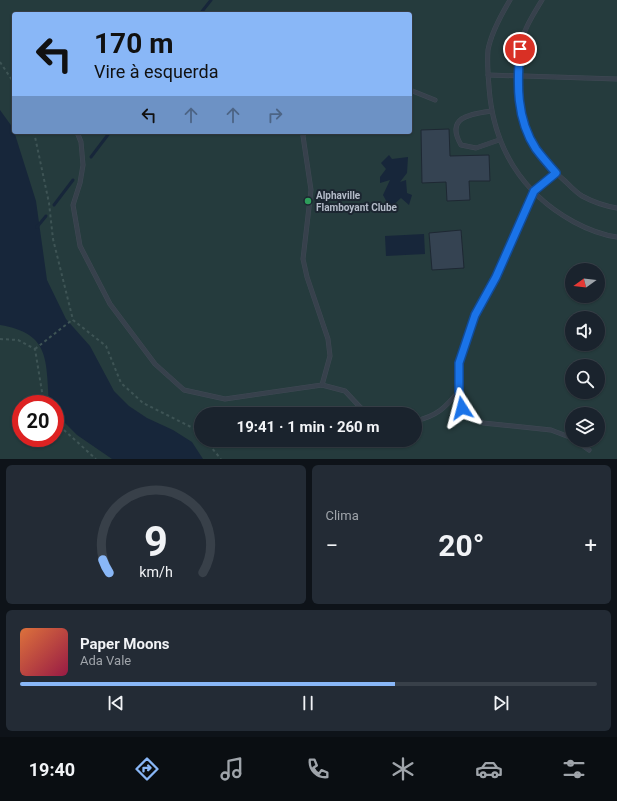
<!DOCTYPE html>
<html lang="pt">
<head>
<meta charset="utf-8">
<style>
  :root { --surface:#1a232d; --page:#232b35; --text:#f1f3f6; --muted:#9fa4aa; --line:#384049; --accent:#89b7f7 }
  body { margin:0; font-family:Roboto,sans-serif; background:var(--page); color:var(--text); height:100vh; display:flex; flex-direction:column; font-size:15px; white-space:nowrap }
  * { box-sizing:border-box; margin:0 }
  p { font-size:13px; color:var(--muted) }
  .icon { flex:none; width:22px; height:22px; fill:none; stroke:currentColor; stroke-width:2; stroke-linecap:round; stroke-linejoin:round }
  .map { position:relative; height:459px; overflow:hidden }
  .side { display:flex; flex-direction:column; gap:6px; padding:6px; background:#0e1319; flex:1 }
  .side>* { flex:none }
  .hud { position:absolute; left:12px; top:12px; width:400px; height:122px; border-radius:4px; box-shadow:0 1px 3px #0004,0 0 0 1px var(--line); background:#89b7f7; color:#111; overflow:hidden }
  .needle { width:26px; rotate:255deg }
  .buttons { position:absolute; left:565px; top:263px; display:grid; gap:8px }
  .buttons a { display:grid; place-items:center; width:40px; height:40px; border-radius:50%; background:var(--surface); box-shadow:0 1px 3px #0004,0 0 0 1px var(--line); font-size:20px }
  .speed { position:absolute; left:12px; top:395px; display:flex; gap:8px; font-size:20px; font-weight:700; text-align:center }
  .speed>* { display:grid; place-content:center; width:52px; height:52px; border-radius:50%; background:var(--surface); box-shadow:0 1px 3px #0004,0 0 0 1px var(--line); line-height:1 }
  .speed .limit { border:6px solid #d22; background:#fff; color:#111 }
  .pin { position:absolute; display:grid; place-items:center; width:34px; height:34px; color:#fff; margin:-17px; border:2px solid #fff; border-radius:50%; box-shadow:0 1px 4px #0007 }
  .me { position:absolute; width:44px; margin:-22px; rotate:351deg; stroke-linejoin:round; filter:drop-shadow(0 0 3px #0008) }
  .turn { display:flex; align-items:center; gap:14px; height:84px; padding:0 16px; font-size:18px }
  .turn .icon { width:52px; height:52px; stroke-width:2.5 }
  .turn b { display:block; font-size:28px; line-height:34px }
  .lanes { display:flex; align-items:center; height:38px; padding:0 16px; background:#0003; justify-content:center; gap:20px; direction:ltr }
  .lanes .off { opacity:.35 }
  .big { font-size:30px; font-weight:700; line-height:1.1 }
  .side .tile { flex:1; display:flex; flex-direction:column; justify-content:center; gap:6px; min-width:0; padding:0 14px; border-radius:6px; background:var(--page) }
  .side .dial { align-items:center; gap:0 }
  .dial svg { height:104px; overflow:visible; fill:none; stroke:var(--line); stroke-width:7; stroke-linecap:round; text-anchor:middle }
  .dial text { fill:var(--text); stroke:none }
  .song { display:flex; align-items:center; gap:12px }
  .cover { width:48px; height:48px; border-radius:6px; background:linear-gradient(135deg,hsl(20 70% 55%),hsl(340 70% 35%)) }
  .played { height:4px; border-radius:2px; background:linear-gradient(90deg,var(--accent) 65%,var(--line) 65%) }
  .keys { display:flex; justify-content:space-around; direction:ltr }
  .heat { display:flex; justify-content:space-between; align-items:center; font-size:22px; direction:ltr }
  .side .tiles { flex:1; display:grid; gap:6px; grid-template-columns:1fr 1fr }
  .tile:last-child { grid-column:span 2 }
  .trip { position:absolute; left:194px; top:407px; width:228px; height:40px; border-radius:20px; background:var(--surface); box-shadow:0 1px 3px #0004,0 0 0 1px var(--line); font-weight:700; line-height:40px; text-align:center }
  .menu { display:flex; height:64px; justify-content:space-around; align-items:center; background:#0a0e12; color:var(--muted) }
  .menu .icon { width:28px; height:28px }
  .menu .current { color:var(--accent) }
  .menu b { font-size:18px; color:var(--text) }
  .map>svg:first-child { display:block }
</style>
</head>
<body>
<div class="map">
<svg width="617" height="459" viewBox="0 0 617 459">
  <rect width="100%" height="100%" fill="#232f3c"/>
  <path fill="#253b3d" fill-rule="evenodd" d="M0 0H617V459H0ZM14 14H410V132H14ZM572 270H598V296H572ZM572 318H598V344H572ZM572 366H598V392H572ZM21 404H55V438H21ZM201 414H415V440H201ZM572 414H598V440H572Z"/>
  <g fill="#17263a">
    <path d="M0 110 13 128 36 201 47 280 66 319 90 346 114 391 129 406 147 418 173 430 192 442 203 459H112L77 435 55 413V404H50L49 402C46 360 50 333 0 325Z"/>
    <polygon points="389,155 392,159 408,157 407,173 400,182 406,180 407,193 412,195 409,205 401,198 390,208 383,195 390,180 380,183 380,177 386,169 381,163"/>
    <polygon points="424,234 425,254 386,256 385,236"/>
  </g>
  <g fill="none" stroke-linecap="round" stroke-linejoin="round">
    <g stroke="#17263a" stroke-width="3">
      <polyline points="200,14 211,0"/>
      <polyline points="91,157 110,132"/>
      <polyline points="54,205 73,180"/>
      <polyline points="37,227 46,216"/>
    </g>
  </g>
  <g fill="#354352" stroke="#1e2833">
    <polygon points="449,129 450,156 489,155 490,181 469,181 470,200 447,201 446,182 422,183 421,130"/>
    <polygon points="461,230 464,268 432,270 429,233"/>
  </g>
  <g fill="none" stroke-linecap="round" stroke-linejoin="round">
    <g stroke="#404a55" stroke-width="5">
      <g id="lane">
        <path d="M510 0C501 15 491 33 488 50 487 62 488 75 489 87 493 146 521 193 574 222 587 229 602 235 617 237"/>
        <path d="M542 0C533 15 522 32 519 50 511 101 527 149 566 182 571 187 577 193 582 196 593 202 605 206 617 208"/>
        <polyline points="488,75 617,79"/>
        <polyline points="410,90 435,100"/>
        <path d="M491 111C470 114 445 117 461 145L476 148 499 140"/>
        <polyline points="77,132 81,142 83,165 80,183 73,205 80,246 110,304 155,364 184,390 225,399 322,385 345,391 360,407 371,414"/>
        <polyline points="304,132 303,136 311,190 303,259 307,277 328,339 330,356 322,385"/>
        <polyline points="556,173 534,191 496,277 475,315 459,363 459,391 462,408 483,423 551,430 572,438"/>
        <path d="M415 421C437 416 445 408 459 391"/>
        <polyline points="575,440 589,450"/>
      </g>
    </g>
    <g stroke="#3e5455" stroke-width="2" stroke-dasharray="3 3" stroke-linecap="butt">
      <polyline points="0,62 14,83"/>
      <polyline points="34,132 49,203 53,239 73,320 106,346 121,383 143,403 197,430 201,435"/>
      <polyline points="0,339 18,340 35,349 44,404"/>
      <polyline points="35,349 72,320"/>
      <polyline points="55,422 96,459"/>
      <polyline points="205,440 221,459"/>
    </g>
    <use href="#lane" stroke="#37414c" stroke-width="4"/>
  </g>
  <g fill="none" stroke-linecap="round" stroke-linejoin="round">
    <g stroke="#114b97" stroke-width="10">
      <path id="route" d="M462 408 459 391V363L475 315 496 277 534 191 556 173C549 165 542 157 536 149 516 119 517 83 520 49"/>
    </g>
    <use href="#route" stroke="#1a73e8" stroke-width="7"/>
  </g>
  <circle fill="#2e9e5b" stroke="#1c2631" stroke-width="1.5" cx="308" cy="201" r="4"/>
  <g text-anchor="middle" stroke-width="4" stroke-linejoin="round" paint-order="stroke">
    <g font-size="10" font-weight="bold" fill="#b3bbc8" stroke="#1c2631" text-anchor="start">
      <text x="316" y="199">Alphaville<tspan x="316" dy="12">Flamboyant Clube</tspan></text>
    </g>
  </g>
</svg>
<div class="buttons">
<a><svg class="needle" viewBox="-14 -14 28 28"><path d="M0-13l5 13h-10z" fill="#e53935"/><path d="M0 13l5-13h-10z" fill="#9fa4aa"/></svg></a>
<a><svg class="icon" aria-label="sound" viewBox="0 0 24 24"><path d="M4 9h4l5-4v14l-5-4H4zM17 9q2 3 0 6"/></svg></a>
<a><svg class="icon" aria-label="search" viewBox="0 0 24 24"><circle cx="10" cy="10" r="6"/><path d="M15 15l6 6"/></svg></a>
<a><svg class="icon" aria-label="layers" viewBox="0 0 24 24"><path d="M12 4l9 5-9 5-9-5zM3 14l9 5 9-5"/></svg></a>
</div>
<div class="speed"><div class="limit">20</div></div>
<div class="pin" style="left:520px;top:49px;background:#d93025"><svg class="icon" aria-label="arrive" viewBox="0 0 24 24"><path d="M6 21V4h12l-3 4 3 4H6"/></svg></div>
<svg class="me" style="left:462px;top:408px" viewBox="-20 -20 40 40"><path d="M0-17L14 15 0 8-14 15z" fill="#1a73e8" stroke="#fff" stroke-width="4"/></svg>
<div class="trip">19:41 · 1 min · 260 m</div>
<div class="hud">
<div class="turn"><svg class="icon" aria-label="left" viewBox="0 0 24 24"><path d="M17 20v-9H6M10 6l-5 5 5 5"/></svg><div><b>170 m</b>Vire à esquerda</div></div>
<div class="lanes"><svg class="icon" aria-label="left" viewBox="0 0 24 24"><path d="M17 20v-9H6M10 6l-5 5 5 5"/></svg><svg class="icon off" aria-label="ahead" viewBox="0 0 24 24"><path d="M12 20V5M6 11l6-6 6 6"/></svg><svg class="icon off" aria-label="ahead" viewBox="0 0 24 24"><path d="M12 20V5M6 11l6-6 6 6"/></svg><svg class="icon off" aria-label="right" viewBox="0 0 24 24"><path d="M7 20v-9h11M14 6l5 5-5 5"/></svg></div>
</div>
</div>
<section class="side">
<div class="tiles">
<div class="tile dial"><svg viewBox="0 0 100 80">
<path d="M14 69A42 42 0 1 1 86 69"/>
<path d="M14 69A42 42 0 0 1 9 59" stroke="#89b7f7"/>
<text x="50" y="56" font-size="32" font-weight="700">9</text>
<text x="50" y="72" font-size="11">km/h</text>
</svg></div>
<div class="tile"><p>Clima</p>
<div class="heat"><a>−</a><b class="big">20°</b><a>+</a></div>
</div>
<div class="tile">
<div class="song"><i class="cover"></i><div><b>Paper Moons</b><p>Ada Vale</p></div></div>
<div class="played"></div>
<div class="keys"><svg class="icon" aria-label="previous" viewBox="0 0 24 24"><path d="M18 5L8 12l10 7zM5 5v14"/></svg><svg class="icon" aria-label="pause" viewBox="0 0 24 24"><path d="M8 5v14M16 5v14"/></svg><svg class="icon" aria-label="next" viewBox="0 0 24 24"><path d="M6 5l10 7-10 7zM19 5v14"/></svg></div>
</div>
</div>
</section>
<nav class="menu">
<b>19:40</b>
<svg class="icon current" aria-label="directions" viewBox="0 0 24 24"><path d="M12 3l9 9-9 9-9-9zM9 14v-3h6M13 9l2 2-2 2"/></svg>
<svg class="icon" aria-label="music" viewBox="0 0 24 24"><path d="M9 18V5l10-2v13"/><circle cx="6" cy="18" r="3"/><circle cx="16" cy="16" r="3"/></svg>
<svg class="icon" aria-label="phone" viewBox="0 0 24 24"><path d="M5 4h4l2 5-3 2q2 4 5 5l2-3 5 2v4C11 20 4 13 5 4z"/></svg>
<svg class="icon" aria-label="climate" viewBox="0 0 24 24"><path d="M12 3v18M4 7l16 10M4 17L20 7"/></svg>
<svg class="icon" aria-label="car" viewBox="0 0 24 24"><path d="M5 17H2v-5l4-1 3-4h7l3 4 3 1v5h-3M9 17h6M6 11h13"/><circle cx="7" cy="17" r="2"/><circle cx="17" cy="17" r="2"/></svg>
<svg class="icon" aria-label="filters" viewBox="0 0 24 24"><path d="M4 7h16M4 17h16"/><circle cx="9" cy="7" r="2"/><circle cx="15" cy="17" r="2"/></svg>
</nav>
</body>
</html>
